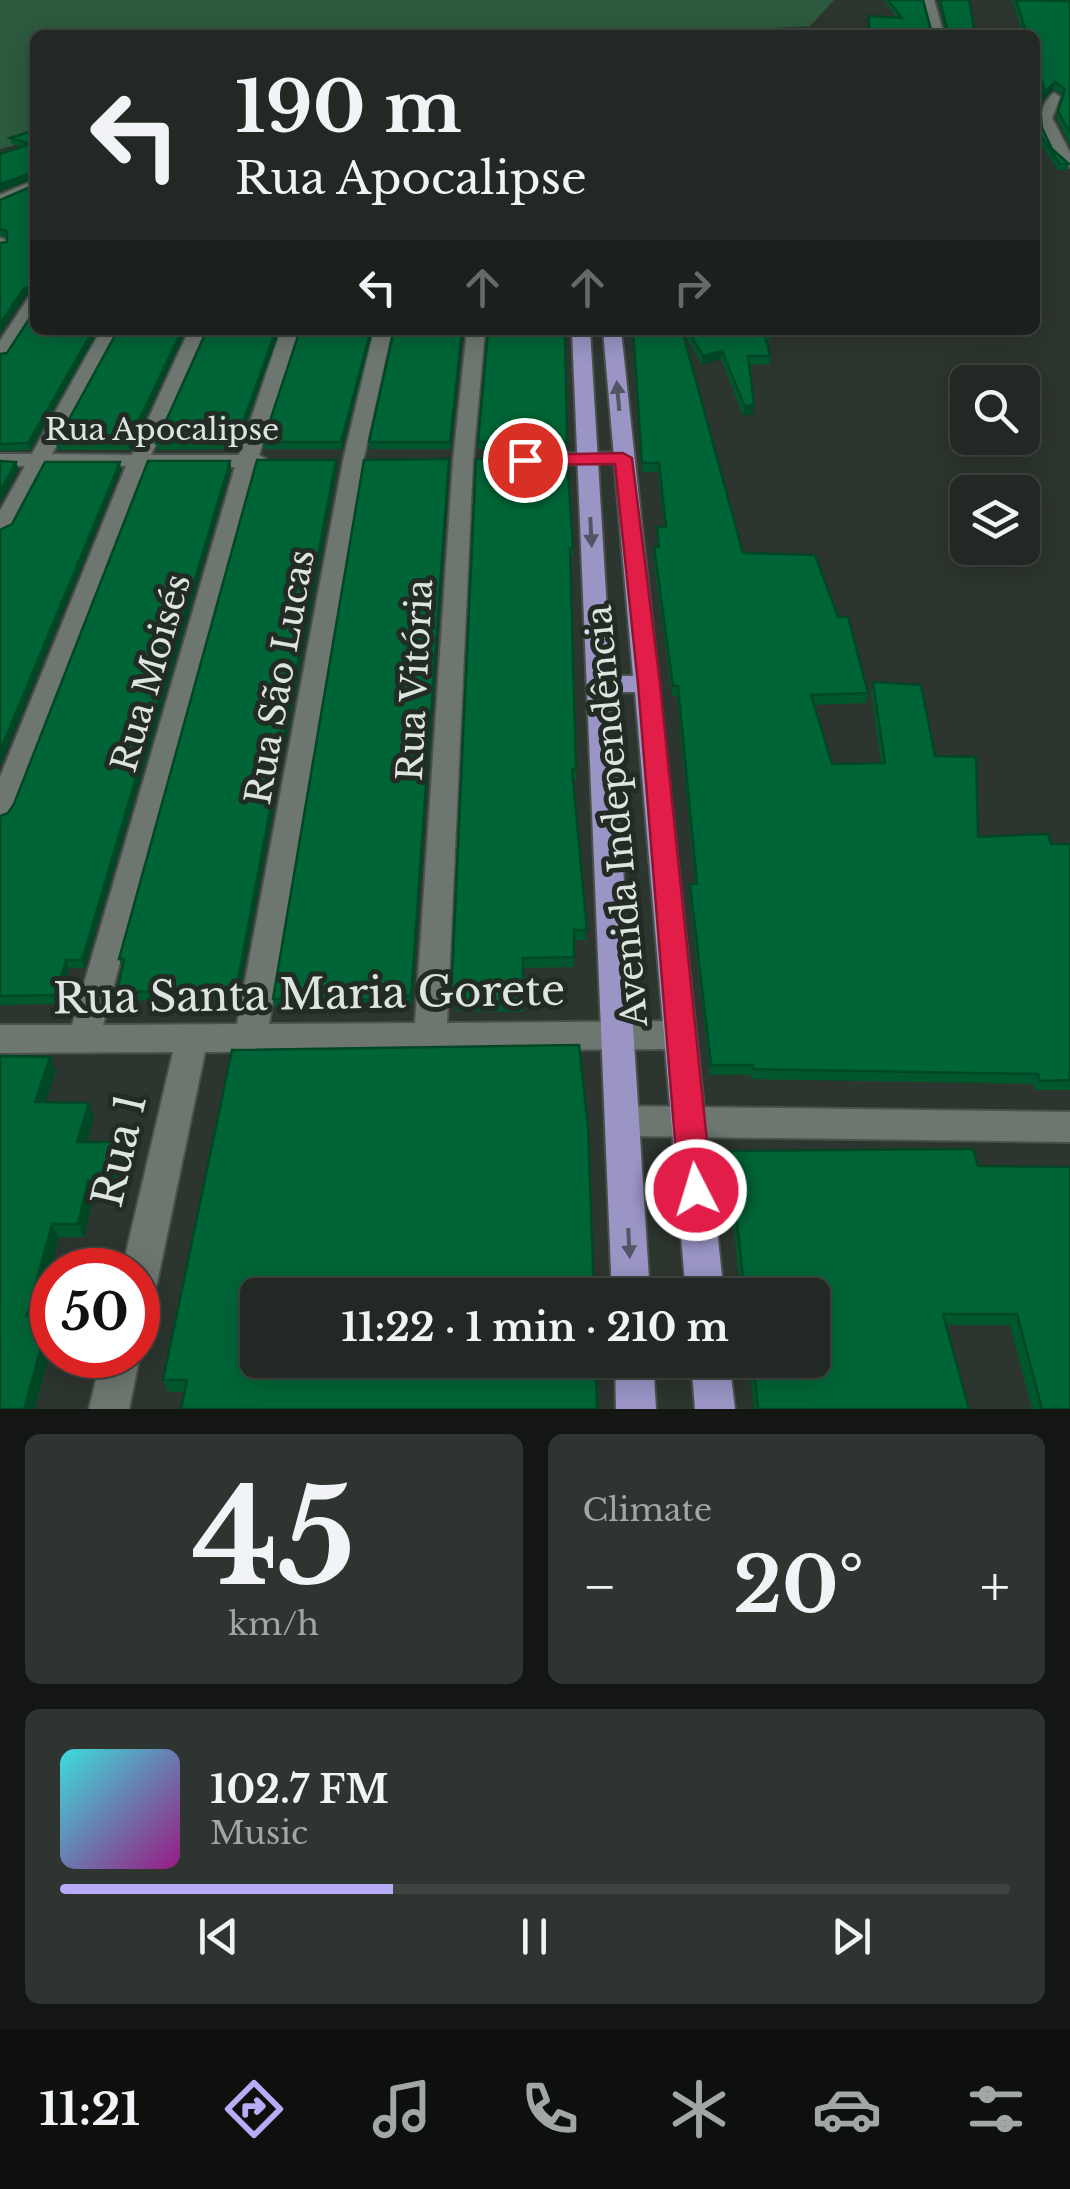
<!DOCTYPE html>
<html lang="en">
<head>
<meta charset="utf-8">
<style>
  :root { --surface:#222823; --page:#2e3430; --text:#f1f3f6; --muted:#a2a6a6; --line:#3f4441; --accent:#b8abf7 }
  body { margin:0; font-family:"Libre Baskerville",serif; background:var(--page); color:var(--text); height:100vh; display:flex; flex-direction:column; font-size:38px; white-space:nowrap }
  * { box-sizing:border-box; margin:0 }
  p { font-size:32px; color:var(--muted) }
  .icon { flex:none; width:55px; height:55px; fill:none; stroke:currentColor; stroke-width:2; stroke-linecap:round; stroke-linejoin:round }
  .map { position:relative; height:1409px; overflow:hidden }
  .sheet { display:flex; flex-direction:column; gap:25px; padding:25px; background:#131613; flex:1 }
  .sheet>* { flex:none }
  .top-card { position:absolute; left:30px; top:30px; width:1010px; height:305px; border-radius:15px; box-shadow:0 5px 25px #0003,0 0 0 2px var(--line); background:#222823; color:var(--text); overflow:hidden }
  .tools { position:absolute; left:950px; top:365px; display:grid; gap:20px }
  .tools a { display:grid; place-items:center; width:90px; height:90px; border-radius:15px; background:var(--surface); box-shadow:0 5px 25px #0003,0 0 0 2px var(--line); font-size:50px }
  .speed { position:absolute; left:30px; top:1248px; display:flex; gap:20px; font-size:50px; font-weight:700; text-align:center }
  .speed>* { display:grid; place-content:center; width:130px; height:130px; border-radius:50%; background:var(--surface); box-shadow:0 5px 25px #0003,0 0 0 2px var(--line); line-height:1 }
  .speed .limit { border:15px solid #d22; background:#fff; color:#111 }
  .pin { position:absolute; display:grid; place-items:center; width:85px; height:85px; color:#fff; margin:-42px; border:5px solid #fff; border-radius:50%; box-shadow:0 2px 10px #0007 }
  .me { position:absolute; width:110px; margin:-55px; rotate:355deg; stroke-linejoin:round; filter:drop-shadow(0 0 8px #0008) }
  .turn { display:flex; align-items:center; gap:35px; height:210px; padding:0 40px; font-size:45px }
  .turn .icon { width:130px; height:130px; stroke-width:2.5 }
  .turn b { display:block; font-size:70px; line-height:85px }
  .lanes { display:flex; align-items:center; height:95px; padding:0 40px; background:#0003; justify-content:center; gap:50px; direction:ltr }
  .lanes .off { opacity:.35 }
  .big { font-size:75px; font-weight:700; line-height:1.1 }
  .sheet .card { flex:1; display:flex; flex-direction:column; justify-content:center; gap:15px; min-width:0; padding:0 35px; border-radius:15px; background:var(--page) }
  .sheet .dial { align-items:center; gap:0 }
  .dial b { font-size:130px; line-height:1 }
  .song { display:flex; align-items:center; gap:30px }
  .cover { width:120px; height:120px; border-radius:15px; background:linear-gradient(135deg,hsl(180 70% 55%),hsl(310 70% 35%)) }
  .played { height:10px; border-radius:5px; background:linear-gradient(90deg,var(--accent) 35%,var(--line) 35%) }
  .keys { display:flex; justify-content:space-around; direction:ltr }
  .heat { display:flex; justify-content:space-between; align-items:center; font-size:55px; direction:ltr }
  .sheet .tiles { flex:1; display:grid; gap:25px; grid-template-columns:1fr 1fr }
  .card:last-child { grid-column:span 2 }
  .trip { position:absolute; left:240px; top:1278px; width:590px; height:100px; border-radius:15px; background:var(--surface); box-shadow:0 5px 25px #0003,0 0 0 2px var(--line); font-weight:700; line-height:100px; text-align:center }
  .tabs { display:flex; height:160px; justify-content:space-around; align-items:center; background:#0e100e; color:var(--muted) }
  .tabs .icon { width:70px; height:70px }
  .tabs .current { color:var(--accent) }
  .tabs b { font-size:45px; color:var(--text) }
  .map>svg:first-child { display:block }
</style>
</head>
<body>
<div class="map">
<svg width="1070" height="1409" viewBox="0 0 1070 1409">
  <rect width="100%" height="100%" fill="#2d352f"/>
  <polygon fill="#2c5a3e" points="0,0 834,0 810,26 652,35 35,35 35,140 0,149"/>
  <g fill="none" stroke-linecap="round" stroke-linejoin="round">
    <g stroke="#49514b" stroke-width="4">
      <g id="minor">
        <polygon points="924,0 934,0 944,35 934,35"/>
        <path d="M1054 93 1060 97 1052 118 1070 153V167C1047 153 1029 112 1054 93Z"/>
        <polygon points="35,180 35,189 0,204 0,195"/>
        <polygon points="0,238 6,240 6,246 0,248"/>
        <polygon points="35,295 35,313 6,358 0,359 0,341 29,297"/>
        <polygon points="101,330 119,330 52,454 132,455 189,330 207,330 151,455 239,455 281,330 299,330 259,455 270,461 255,467 103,1025 237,1024 343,461 374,330 392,330 363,461 269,1024 415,1023 453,461 467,330 485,330 473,461 447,1023 680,1021 691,1025 696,1035 691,1045 680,1049 205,1052 157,1283 151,1296 138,1302 138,1270 122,1270 173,1052 0,1053 0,1025 72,1025 235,467 146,467 14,811 10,818 0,821 0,777 126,466 45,466 11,530 0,536 0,511 25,466 0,466 0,454 32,454"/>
        <polygon points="623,452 630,454 630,462 535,466 525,460 535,454"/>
        <polygon points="623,1106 1070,1112 1070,1142 623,1136 611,1132 606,1121 611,1110"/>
        <polygon points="138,1348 140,1355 129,1409 89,1409 102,1355 138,1355"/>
      </g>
    </g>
    <g stroke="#49514b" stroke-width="4">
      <g id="major">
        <polygon points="572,330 590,330 611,676 633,676 603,330 621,330 724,1295 686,1295 635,692 612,692 650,1295 612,1295"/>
        <polygon points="615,1360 653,1360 656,1409 616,1409"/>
        <polygon points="691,1360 729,1360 735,1409 695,1409"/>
      </g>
    </g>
    <use href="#minor" fill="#6d7770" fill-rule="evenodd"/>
    <use href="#major" fill="#9a95c5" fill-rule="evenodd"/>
  </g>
  <g fill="#00572e">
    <polygon points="884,0 923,0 931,31 946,32 938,0 969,0 975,35 868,35 897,18"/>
    <polygon points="1012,0 1070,1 1070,145 1056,118 1063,96 1054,89 1043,99 1040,107 1042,128 1052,149 1069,164 1067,170 1058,170 1038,140 1035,140 1035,95 1042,94 1035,73 1035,35 1023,35"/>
    <polygon points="35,130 35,179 22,147 12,144 10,138"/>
    <polygon points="35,186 26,295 7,242 7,237 0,236 0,200"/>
    <polygon points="35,330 99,330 30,450 0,451 0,354 7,353"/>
    <polygon points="118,330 130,450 58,450 56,443"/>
    <polygon points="207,330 280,330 237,449 158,450 156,443"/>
    <polygon points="373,330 342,449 264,449 263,442"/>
    <polygon points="463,330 451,449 370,449 369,442"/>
    <polygon points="565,330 567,450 478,449 478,442"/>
    <polygon points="632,330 771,330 770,340 766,340 770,356 769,365 749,364 753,414 743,416 721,359 702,365 683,332 743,553 838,617 868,693 866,703 814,705 832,764 881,763 871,692 873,682 935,756 978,837 1051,844 1070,844 1070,1090 1035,1090 1033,1084 751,1079 751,1075 710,1075 689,894 690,884 695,884 677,696 672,696 653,557 654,547 658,547 657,527 664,527 658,472 642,472"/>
    <polygon points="476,459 573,548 573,557 570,557 576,769 576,779 573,779 586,940 574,940 574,967 523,968 523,1012 456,1011 456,1007 452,1007"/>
    <polygon points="336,460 337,469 238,999 120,1001 117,992 122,967 119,959"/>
    <polygon points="230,461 231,469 85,968 69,968 58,1004 0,1005 0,816 8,813"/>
    <polygon points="449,468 412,1005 400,1005 400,1010 275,1009 273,999"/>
    <polygon points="232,1050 184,1392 168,1392 163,1380"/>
    <polygon points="0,1056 56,1070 45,1103 94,1116 87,1142 122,1155 113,1194 94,1194 84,1237 59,1237 38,1316 50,1315 52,1320 52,1343 35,1409"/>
    <polygon points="729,1151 978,1166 1070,1409 1032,1409 1010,1325 946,1325 969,1409 754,1409 748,1360 812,1360 812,1295 741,1295 726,1163"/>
  </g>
  <g fill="#004726">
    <polygon points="1055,82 1054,89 1043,99 1045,92"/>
    <polygon points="35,172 35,179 0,191 0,184"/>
    <polygon points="35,285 35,293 26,295 0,334 0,324 24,288"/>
    <polygon points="93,330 99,330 30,450 28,443"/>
    <polygon points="182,330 187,330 130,450 128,443"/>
    <polygon points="276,330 280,330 237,449 236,442"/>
    <polygon points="371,330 373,330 342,449 341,442"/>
    <polygon points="462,330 463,330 451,449 450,442"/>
    <polygon points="722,351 721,359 702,365 703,356"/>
    <polygon points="754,404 753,414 743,416 745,407"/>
    <polygon points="449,459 449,468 412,1005 411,996"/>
    <polygon points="336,460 337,469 238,999 236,990"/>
    <polygon points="230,461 231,469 85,968 82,960"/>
    <polygon points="16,462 19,470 0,503 0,491"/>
    <polygon points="120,462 121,470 0,767 0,751"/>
    <polygon points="66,960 69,968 58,1004 55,995"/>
    <polygon points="50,1057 56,1070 41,1116 35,1102"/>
    <polygon points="89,1103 94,1116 83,1155 77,1142"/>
    <polygon points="117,1142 122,1155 113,1194 107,1181"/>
    <polygon points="88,1181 94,1194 84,1237 78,1224"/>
    <polygon points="52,1224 59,1237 35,1328 27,1316"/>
    <polygon points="50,1315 52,1320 52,1343 35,1409 24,1409"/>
  </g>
  <g fill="#006536" stroke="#004726" stroke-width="2.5">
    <polygon points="888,0 923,0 931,31 948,33 940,0 969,0 975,35 869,35 869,16 902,18"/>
    <polygon points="1016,0 1070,1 1070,134 1058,111 1065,89 1055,82 1045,92 1035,61 1035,35 1027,35"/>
    <polygon points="1040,93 1044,94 1040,105 1042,128 1052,149 1069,164 1060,164 1040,135 1035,134 1035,95"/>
    <polygon points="35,130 35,172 0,184 0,154 31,144 10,138"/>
    <polygon points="35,185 35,285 24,288 0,324 0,243 7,242 7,231 0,229 0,200"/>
    <polygon points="35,310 35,330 93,330 28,443 0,444 0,354 7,353"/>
    <polygon points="118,330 182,330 128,443 56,443"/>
    <polygon points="207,330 276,330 236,442 156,443"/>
    <polygon points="300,330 371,330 341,442 263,442"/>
    <polygon points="394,330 462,330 450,442 369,442"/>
    <polygon points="488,330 565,330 567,442 478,442"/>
    <polygon points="633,330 682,330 743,553 815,555 838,617 848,617 868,693 811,695 832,764 885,763 873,682 921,685 935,756 976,757 978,837 1048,834 1051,844 1070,844 1070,1080 1040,1081 1038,1074 753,1069 753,1065 711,1065 690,884 697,884 678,686 673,686 654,547 659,547 657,527 666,527 659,463 642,463"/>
    <polygon points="688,330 771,330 771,331 764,331 770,356 748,356 754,404 745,407 722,351 703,356"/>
    <polygon points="449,459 411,996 399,995 399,1000 273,999 364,460"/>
    <polygon points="476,459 567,459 573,548 570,548 576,769 572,769 587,930 574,930 574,957 523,958 523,1002 456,1001 456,997 451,997"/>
    <polygon points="257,460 336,460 236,990 117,992 124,959 119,959"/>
    <polygon points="0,461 16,462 0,491"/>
    <polygon points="148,461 230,461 82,960 66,960 55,995 0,996 0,816 8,813 14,804"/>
    <polygon points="45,462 120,462 0,751 0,530 12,524"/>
    <polygon points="579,1045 588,1127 594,1295 258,1295 258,1360 596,1360 597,1409 181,1409 187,1380 163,1380 232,1050"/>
    <polygon points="0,1056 50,1057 35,1102 89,1103 77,1142 117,1142 107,1181 88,1181 78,1224 52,1224 27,1316 50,1315 24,1409 0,1409"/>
    <polygon points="973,1149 978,1166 1070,1167 1070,1409 1042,1409 1017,1314 943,1314 969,1409 758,1409 753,1360 812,1360 812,1295 745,1295 729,1151"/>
  </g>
  <defs><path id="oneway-solid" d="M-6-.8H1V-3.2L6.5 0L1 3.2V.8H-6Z" transform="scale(2.5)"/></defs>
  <g fill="#535565">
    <use href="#oneway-solid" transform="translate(618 396) rotate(-95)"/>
    <use href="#oneway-solid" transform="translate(591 532) rotate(87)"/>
    <use href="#oneway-solid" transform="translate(629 1243) rotate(87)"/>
  </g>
  <polygon fill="#e11d48" stroke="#92132f" stroke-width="2.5" points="623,453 632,458 660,684 712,1190 707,1200 696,1205 684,1200 679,1190 638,684 615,464 525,465 516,460 525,455"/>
  <g text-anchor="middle" stroke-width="10" stroke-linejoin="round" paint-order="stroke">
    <g font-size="30" fill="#dee4e0" stroke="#232b25">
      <text x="162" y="440">Rua Apocalipse</text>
    </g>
    <g font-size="35" fill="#dee4e0" stroke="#232b25">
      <text transform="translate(151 673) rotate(-74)" y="12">Rua Moisés</text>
      <text transform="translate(280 677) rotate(-80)" y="12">Rua São Lucas</text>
      <text transform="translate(415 680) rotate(-87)" y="12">Rua Vitória</text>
      <text transform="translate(617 816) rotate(-95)" y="12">Avenida Independência</text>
    </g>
    <g font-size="42" fill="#dee4e0" stroke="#232b25">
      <text transform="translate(309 994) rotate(-1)" y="15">Rua Santa Maria Gorete</text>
      <text transform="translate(119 1150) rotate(-77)" y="15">Rua 1</text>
    </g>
  </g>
</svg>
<div class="tools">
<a><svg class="icon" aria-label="search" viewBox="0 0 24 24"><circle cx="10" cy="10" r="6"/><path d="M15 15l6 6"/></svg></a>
<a><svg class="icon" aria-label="layers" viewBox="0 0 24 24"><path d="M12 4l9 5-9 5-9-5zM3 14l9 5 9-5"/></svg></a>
</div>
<div class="speed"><div class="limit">50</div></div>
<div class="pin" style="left:525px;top:460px;background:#d93025"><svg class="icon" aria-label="arrive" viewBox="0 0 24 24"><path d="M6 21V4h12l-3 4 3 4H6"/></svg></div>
<svg class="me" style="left:696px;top:1190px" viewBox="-20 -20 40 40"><circle r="17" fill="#e11d48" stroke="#fff" stroke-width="3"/><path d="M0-11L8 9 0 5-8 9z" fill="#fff"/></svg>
<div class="trip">11:22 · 1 min · 210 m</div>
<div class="top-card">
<div class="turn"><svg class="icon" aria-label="left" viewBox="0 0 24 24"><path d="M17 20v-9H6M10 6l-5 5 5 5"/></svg><div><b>190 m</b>Rua Apocalipse</div></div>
<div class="lanes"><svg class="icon" aria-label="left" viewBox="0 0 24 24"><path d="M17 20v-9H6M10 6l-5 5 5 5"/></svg><svg class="icon off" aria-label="ahead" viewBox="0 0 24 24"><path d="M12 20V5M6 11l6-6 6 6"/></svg><svg class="icon off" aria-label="ahead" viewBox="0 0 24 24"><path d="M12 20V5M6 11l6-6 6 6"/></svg><svg class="icon off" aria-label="right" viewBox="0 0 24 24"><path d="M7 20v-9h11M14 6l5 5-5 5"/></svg></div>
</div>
</div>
<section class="sheet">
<div class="tiles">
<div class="card dial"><b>45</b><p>km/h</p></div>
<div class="card"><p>Climate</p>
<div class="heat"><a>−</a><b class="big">20°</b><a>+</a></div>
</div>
<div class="card">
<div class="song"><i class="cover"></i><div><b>102.7 FM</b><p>Music</p></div></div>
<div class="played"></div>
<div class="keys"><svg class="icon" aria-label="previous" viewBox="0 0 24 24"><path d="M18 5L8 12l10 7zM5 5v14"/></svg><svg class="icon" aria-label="pause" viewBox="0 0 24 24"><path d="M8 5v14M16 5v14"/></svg><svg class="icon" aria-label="next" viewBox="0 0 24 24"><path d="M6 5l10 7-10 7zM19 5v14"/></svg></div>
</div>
</div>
</section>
<nav class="tabs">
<b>11:21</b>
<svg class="icon current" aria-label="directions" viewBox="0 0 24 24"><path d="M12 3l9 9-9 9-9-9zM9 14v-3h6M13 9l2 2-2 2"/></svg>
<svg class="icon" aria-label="music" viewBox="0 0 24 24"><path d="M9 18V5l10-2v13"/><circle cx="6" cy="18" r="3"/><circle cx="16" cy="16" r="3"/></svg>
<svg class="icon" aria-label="phone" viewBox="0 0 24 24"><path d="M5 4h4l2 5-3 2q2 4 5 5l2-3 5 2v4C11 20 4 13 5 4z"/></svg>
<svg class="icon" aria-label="climate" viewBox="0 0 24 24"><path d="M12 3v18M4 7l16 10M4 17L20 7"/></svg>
<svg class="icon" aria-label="car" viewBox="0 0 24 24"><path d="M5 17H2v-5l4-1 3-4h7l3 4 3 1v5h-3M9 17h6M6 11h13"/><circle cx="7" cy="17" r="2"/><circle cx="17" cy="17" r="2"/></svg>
<svg class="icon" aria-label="filters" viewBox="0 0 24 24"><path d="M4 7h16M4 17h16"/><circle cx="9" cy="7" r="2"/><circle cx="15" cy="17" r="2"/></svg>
</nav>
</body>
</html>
